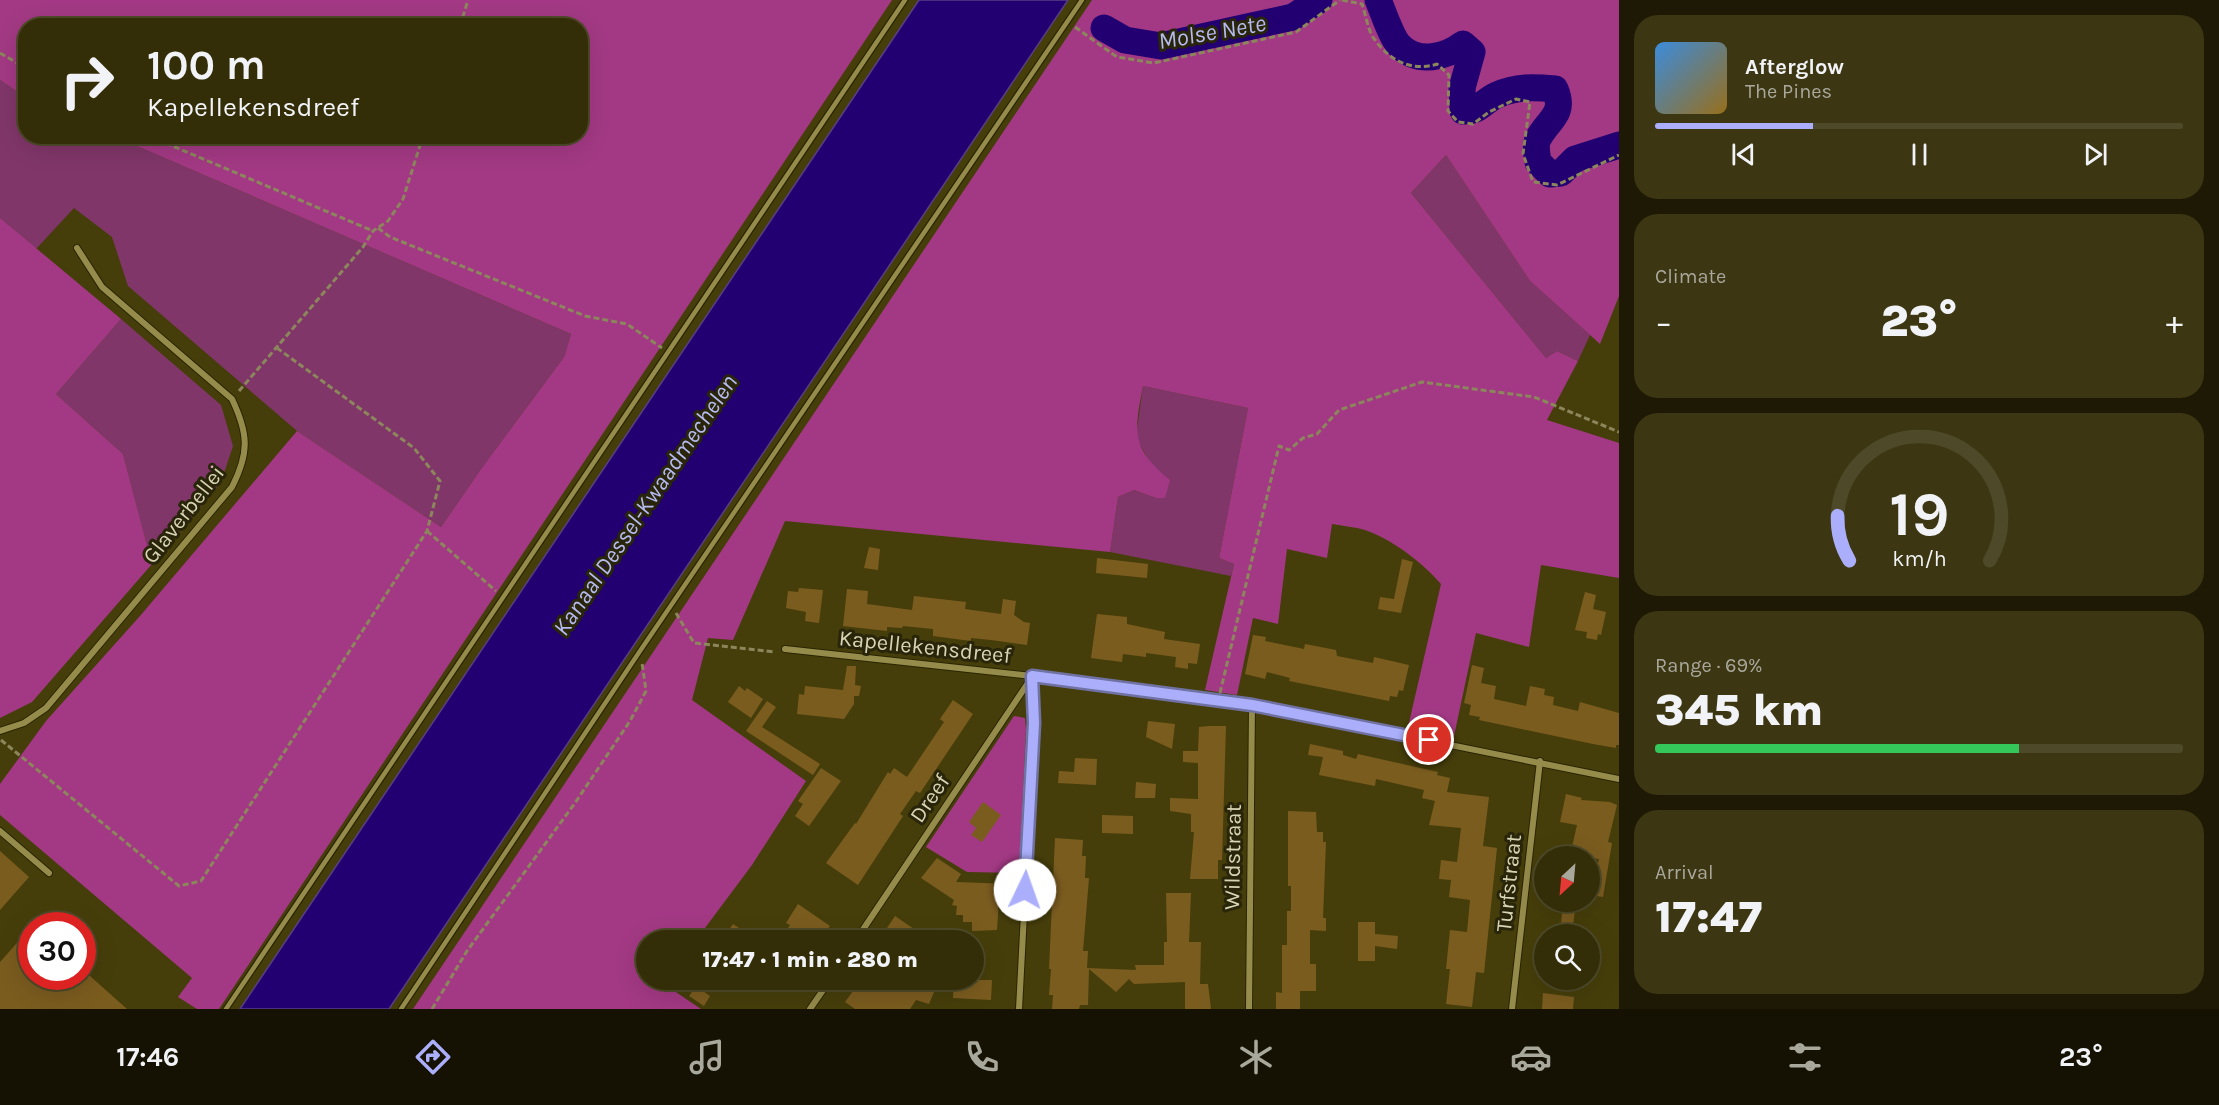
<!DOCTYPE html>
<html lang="en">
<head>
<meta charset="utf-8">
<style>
  :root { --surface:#342e08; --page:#3c3612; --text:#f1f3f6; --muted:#a9a89c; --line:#4e4a29; --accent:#abaffb }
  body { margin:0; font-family:Karla,sans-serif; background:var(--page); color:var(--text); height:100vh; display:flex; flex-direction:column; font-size:22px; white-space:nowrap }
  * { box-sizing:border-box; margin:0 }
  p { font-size:20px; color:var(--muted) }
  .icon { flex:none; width:33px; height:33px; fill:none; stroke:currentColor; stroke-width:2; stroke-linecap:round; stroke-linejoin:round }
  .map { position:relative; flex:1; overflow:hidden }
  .drawer { display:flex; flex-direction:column; gap:15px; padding:15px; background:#1d1904; width:600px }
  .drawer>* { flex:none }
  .hud { position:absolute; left:18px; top:18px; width:570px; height:126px; border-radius:24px; box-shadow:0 6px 24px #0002,0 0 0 2px var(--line); background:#342e08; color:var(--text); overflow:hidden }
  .needle { width:39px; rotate:206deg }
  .fabs { position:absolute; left:1534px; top:846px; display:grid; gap:12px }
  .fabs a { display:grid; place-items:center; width:66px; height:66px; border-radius:50%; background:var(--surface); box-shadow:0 6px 24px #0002,0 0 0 2px var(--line); font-size:30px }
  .speed { position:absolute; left:18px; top:912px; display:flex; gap:12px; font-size:30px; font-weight:700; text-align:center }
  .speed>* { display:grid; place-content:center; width:78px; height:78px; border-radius:50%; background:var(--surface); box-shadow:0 6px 24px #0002,0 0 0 2px var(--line); line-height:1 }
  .speed .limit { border:9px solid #d22; background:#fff; color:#111 }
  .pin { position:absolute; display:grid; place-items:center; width:51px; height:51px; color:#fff; margin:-26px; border:3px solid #fff; border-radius:50%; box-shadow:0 2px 6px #0007 }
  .me { position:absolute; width:66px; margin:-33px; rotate:3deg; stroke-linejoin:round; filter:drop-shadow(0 0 4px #0008) }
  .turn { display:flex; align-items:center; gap:21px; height:126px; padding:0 30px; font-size:27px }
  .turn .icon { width:78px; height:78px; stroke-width:2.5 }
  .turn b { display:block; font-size:42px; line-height:51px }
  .big { font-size:45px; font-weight:800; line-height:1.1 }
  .drawer .tile { flex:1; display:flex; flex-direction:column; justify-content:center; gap:9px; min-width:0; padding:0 21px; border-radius:24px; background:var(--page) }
  .drawer .dial { align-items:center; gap:0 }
  .dial svg { height:156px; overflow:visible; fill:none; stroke:var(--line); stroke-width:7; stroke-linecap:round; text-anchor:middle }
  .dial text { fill:var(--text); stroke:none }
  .song { display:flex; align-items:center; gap:18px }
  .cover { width:72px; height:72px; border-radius:9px; background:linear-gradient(135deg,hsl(210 70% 55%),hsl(40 70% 35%)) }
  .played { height:6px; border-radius:3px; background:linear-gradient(90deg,var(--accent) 30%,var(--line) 30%) }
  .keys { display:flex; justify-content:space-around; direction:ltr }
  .heat { display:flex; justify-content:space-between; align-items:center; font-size:33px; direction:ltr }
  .charge { height:9px; border-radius:4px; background:linear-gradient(90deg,#34c759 69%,var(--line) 0) }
  .trip { position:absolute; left:636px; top:930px; width:348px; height:60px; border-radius:30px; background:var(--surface); box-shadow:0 6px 24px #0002,0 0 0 2px var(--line); font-weight:800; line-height:60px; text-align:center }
  .menu { display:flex; height:96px; justify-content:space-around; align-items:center; background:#151203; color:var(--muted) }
  .menu .icon { width:42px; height:42px }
  .menu .current { color:var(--accent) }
  .menu b { font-size:27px; color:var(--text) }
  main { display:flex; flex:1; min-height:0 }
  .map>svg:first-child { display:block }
</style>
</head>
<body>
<main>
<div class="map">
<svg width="1619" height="1009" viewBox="0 0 1619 1009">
  <rect width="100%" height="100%" fill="#463e0a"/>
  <g fill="#803669">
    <polygon points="0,80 25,97 26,136 116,137 571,334 564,357 481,469 441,527 297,431 128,286 112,237 74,208 36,249 0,218"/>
    <polygon points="1446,155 1530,281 1590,335 1578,361 1557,351 1546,358 1411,193"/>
    <polygon points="121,319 221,405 233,446 221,482 152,564 123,454 56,394"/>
    <polygon points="1143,386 1248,408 1219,558 1234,564 1231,576 1110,552 1118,497 1134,490 1156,498 1151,465 1136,437"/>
  </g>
  <g fill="#a33984">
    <polygon points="0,0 892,0 219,1009 197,1009 178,997 192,978 0,815 0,784 46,721 140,616 297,431 441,527 481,469 564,357 571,334 116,137 580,136 580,26 26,26 25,97 0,80"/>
    <path d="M1092 0H1619V296L1600 344 1530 281 1446 155 1411 193 1546 358 1557 351 1578 361 1547 420 1619 443V578L1541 565 1529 647 1476 633 1454 736 1408 727 1441 584C1422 562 1393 540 1365 530 1355 527 1343 526 1332 524L1327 558 1287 549 1278 624 1253 618 1237 695 1205 690 1234 564 1219 558 1248 408 1143 386C1134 433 1131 448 1170 480L1165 498H1156L1134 490 1118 497 1110 552 785 521 733 640 708 638 692 700 806 781 752 865 696 940H646V980H666L664 984 701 1009H413Z"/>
    <polygon points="0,218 121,319 56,394 123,454 152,564 32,702 0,718"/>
    <polygon points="1014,716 1025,718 1026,729 1019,873 967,872 926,847"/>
  </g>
  <polygon fill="#220071" stroke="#583f85" stroke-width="1.5" points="919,0 1068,0 389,1009 240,1009"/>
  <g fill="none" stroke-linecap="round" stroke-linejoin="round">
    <g stroke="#220071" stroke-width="27">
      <path d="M1378 0C1383 11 1392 40 1401 47 1419 64 1446 57 1463 44L1472 52 1462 88 1463 111C1480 112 1483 101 1497 95 1516 86 1535 87 1555 89 1566 115 1548 119 1538 139 1535 145 1537 155 1538 162L1550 174 1561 173 1575 159 1619 145"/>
      <polyline points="1104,28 1125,40 1161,46 1293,17 1319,0"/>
    </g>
  </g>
  <g fill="#7b5c1f">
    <polygon points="869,547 880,549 878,570 864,568"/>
    <polygon points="1097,558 1148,564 1147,578 1096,573"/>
    <polygon points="1402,559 1413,562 1401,613 1378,609 1380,597 1394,599"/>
    <polygon points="799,588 823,590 819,623 805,621 806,612 786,608 788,591 798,592"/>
    <polygon points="847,589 868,591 867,604 912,610 914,596 966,602 965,609 1001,614 1003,599 1016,601 1014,615 1024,622 1030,623 1027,645 991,640 971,638 971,641 933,636 933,629 903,626 902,628 887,627 887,631 843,626"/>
    <polygon points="1585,592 1596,595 1593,609 1606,612 1601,635 1598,634 1597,640 1586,638 1587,632 1575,630"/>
    <polygon points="1097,614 1127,617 1127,624 1165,632 1164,639 1200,644 1197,664 1188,663 1188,669 1175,667 1176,657 1146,653 1146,657 1123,654 1122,662 1091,658"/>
    <polygon points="1253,635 1266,637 1265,641 1304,649 1305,644 1336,650 1337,656 1373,663 1374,657 1409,665 1403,691 1399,690 1397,697 1390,696 1389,701 1289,681 1290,678 1267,672 1265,679 1245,674"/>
    <polygon points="1472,665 1484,668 1481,683 1496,686 1494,699 1526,706 1530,686 1545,689 1544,695 1554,697 1553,705 1578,711 1580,702 1619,713 1619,745 1616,745 1616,748 1593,744 1479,720 1480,717 1469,715 1471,705 1464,703"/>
    <polygon points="847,666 856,666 855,685 861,686 859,696 854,696 854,704 844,719 797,714 799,694 804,695 805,686 843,690"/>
    <polygon points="739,686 745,691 747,688 763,699 751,718 728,702"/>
    <polygon points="953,700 973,714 920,793 916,791 900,814 903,816 858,885 826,863 855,823 856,824 888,772 890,774 894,768 907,777 944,722 940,719"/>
    <polygon points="767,701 776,707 762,727 820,764 813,775 746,731"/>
    <polygon points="1148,721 1175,724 1172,749 1146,737"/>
    <polygon points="1209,726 1226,726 1222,860 1218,860 1218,879 1190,879 1194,832 1191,832 1191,814 1170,811 1170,798 1198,799 1198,763 1183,762 1183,751 1198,751 1199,727"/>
    <polygon points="1310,744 1343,751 1343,755 1356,759 1358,754 1438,772 1437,775 1450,778 1447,792 1489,797 1483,846 1497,848 1484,973 1476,972 1472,1007 1446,1004 1450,969 1446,969 1450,930 1467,932 1470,900 1449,897 1451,880 1439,879 1441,860 1457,862 1461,828 1429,825 1435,801 1422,798 1424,790 1376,779 1375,786 1319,775 1323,757 1308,755"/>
    <polygon points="1075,758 1097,759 1096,785 1058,783 1059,771 1074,772"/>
    <polygon points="821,768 841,781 809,826 795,816 803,804 798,801"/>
    <polygon points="1136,782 1156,784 1155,798 1135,798"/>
    <polygon points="1566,794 1582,798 1581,800 1610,802 1617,805 1608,842 1612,843 1603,897 1590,895 1590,882 1593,882 1599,859 1570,856 1577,825 1560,822"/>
    <polygon points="983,802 1001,815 982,842 971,835 976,828 969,822"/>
    <polygon points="1288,811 1316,812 1317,832 1323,832 1323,842 1326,842 1323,918 1326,918 1326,931 1310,930 1310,964 1316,964 1316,991 1300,991 1300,1009 1276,1009 1276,992 1282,993 1282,945 1287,945 1287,911 1291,911 1291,886 1288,886"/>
    <polygon points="1102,815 1133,816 1133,834 1102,833"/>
    <polygon points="1055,838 1083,840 1082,856 1086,856 1085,878 1089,878 1083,951 1088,951 1087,968 1136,970 1135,965 1164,965 1164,942 1167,942 1166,893 1191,893 1189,942 1201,942 1200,984 1208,984 1211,1009 1185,1009 1185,982 1134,984 1129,979 1116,992 1089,969 1088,1005 1080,1005 1079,1009 1052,1009 1053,995 1049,995 1051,969 1049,969"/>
    <polygon points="0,851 29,877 0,910"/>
    <polygon points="937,858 961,874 956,882 1010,884 1010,898 999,898 997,930 972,931 972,922 963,922 963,915 956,915 957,906 952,905 954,900 921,878"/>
    <polygon points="1563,902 1576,902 1572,934 1560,934"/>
    <polygon points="798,904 830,926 820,940 780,940 790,925 786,923"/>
    <polygon points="895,916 917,931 910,940 879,940"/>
    <polygon points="1358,922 1375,922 1375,934 1398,936 1397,949 1375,946 1375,961 1358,961"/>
    <polygon points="733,924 757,940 735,940 726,934"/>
    <polygon points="32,926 32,976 90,976 127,1009 0,1009 0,962"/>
    <polygon points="861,980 869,980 883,989 890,980 897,980 914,991 918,980 939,980 929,1004 916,1000 910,1009 855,1009 845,1002"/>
    <polygon points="954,980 992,980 991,1000 953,998"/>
    <polygon points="696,986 710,996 704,1006 689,996"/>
    <polygon points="1543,993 1574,997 1573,1009 1542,1009"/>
  </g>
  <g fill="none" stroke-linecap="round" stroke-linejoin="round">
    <g stroke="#2a2502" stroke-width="7">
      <g id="lane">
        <polyline points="226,1009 905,0"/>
        <polyline points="401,1009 640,651 1082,0"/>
      </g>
    </g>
    <g stroke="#2a2502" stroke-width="8">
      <g id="street">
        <polyline points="785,649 1032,676 1252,705 1619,779"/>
        <path d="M0 731 24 723 46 708 232 487C250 452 248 433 232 399L102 287 77 248"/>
        <polyline points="0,831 49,873"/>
        <polyline points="856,940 1032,677"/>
        <polyline points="810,1009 830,980"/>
        <polyline points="1019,1009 1034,723 1032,676"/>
        <polyline points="1249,1009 1252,705"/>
        <polyline points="1512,1009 1540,761"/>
      </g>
    </g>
    <g stroke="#8c865c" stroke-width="3" stroke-dasharray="6 3" stroke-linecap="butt">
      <path d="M1342 0 1362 4C1366 15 1368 32 1375 40 1390 61 1412 72 1437 64L1449 75 1448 111 1458 122 1473 124 1489 112 1516 99 1530 102 1523 154 1533 182 1557 185 1619 155"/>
      <polyline points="460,26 468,0"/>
      <polyline points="1075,27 1117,57 1154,63 1296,32 1340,0"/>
      <polyline points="0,53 26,68"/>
      <polyline points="149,136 373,231"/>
      <polyline points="378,228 390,237 585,316 627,324 662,348"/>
      <polyline points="239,391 363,247 373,231 388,221 403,199 423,136"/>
      <polyline points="427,531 496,591"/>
      <polyline points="676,613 694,643 775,652"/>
      <polyline points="1220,693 1279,446 1289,450 1303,438 1317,434 1339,410 1422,382 1534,397 1619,432"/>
      <polyline points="1,740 179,886 201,881 427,531 440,481 414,448 277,348"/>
      <polyline points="432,1009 467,951 575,803 630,721 646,691 642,663"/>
    </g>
    <use href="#lane" stroke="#958b4b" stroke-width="4.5"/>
    <use href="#street" stroke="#958b4b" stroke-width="6"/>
  </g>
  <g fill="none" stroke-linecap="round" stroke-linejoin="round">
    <g stroke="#6f72a3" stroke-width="15">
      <polyline id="route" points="1025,890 1034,723 1032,676 1252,705 1429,740"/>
    </g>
    <use href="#route" stroke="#abaffb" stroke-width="10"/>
  </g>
  <g text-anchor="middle" stroke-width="6" stroke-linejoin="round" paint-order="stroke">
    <g font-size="22" fill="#d7d3b3" stroke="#29250a">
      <text transform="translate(183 514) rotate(-52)" y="8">Glaverbellei</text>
      <text transform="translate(925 646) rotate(6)" y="8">Kapellekensdreef</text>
      <text transform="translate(929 798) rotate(-56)" y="8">Dreef</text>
      <text transform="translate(1232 857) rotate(-89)" y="8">Wildstraat</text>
      <text transform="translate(1508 883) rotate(-84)" y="8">Turfstraat</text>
    </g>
    <g font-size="24" font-style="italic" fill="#b5baf0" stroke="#29250a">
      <text transform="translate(1212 32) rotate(-10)" y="8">Molse Nete</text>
      <text transform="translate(645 505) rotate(-56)" y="8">Kanaal Dessel-Kwaadmechelen</text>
    </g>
  </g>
</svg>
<div class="fabs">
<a><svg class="needle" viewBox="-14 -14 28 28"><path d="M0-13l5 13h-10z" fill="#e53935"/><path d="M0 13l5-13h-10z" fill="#a9a89c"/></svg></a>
<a><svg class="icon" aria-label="search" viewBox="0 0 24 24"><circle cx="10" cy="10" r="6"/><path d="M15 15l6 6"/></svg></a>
</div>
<div class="speed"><div class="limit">30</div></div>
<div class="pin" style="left:1429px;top:740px;background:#d93025"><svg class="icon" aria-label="arrive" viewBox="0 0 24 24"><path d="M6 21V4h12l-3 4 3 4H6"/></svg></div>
<svg class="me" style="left:1025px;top:890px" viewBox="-20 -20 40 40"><circle r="19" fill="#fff"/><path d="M0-13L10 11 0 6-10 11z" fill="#abaffb"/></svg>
<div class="trip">17:47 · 1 min · 280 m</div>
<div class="hud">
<div class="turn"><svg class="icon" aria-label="right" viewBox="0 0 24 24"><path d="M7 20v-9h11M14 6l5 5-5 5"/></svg><div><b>100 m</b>Kapellekensdreef</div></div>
</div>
</div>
<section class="drawer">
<div class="tile">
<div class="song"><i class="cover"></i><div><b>Afterglow</b><p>The Pines</p></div></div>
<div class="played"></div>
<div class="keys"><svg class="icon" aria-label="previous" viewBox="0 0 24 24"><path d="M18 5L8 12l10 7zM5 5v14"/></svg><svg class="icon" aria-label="pause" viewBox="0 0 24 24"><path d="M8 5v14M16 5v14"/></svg><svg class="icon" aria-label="next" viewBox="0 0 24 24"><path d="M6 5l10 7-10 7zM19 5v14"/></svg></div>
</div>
<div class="tile"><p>Climate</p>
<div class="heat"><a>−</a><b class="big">23°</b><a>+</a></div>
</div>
<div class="tile dial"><svg viewBox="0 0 100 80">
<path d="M14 69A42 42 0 1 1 86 69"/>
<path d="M14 69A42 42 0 0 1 8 46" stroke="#abaffb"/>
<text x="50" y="56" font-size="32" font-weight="700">19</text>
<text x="50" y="72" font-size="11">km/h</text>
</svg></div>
<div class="tile"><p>Range · 69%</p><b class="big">345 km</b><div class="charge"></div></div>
<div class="tile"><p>Arrival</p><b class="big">17:47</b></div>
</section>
</main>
<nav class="menu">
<b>17:46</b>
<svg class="icon current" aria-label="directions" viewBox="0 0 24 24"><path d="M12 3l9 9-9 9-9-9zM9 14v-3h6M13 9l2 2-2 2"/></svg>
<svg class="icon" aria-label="music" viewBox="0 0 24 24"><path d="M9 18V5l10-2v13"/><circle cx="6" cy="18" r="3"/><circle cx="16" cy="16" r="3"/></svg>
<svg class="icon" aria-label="phone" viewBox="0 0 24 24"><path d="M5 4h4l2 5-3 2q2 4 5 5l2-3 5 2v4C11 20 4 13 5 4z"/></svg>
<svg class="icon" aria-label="climate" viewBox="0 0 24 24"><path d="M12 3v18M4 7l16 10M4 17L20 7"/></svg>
<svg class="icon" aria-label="car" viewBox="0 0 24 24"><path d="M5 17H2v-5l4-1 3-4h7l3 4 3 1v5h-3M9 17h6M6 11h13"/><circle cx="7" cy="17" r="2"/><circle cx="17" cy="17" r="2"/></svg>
<svg class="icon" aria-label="filters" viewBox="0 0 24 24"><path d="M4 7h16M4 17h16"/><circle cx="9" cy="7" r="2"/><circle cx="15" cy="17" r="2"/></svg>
<b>23°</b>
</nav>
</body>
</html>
